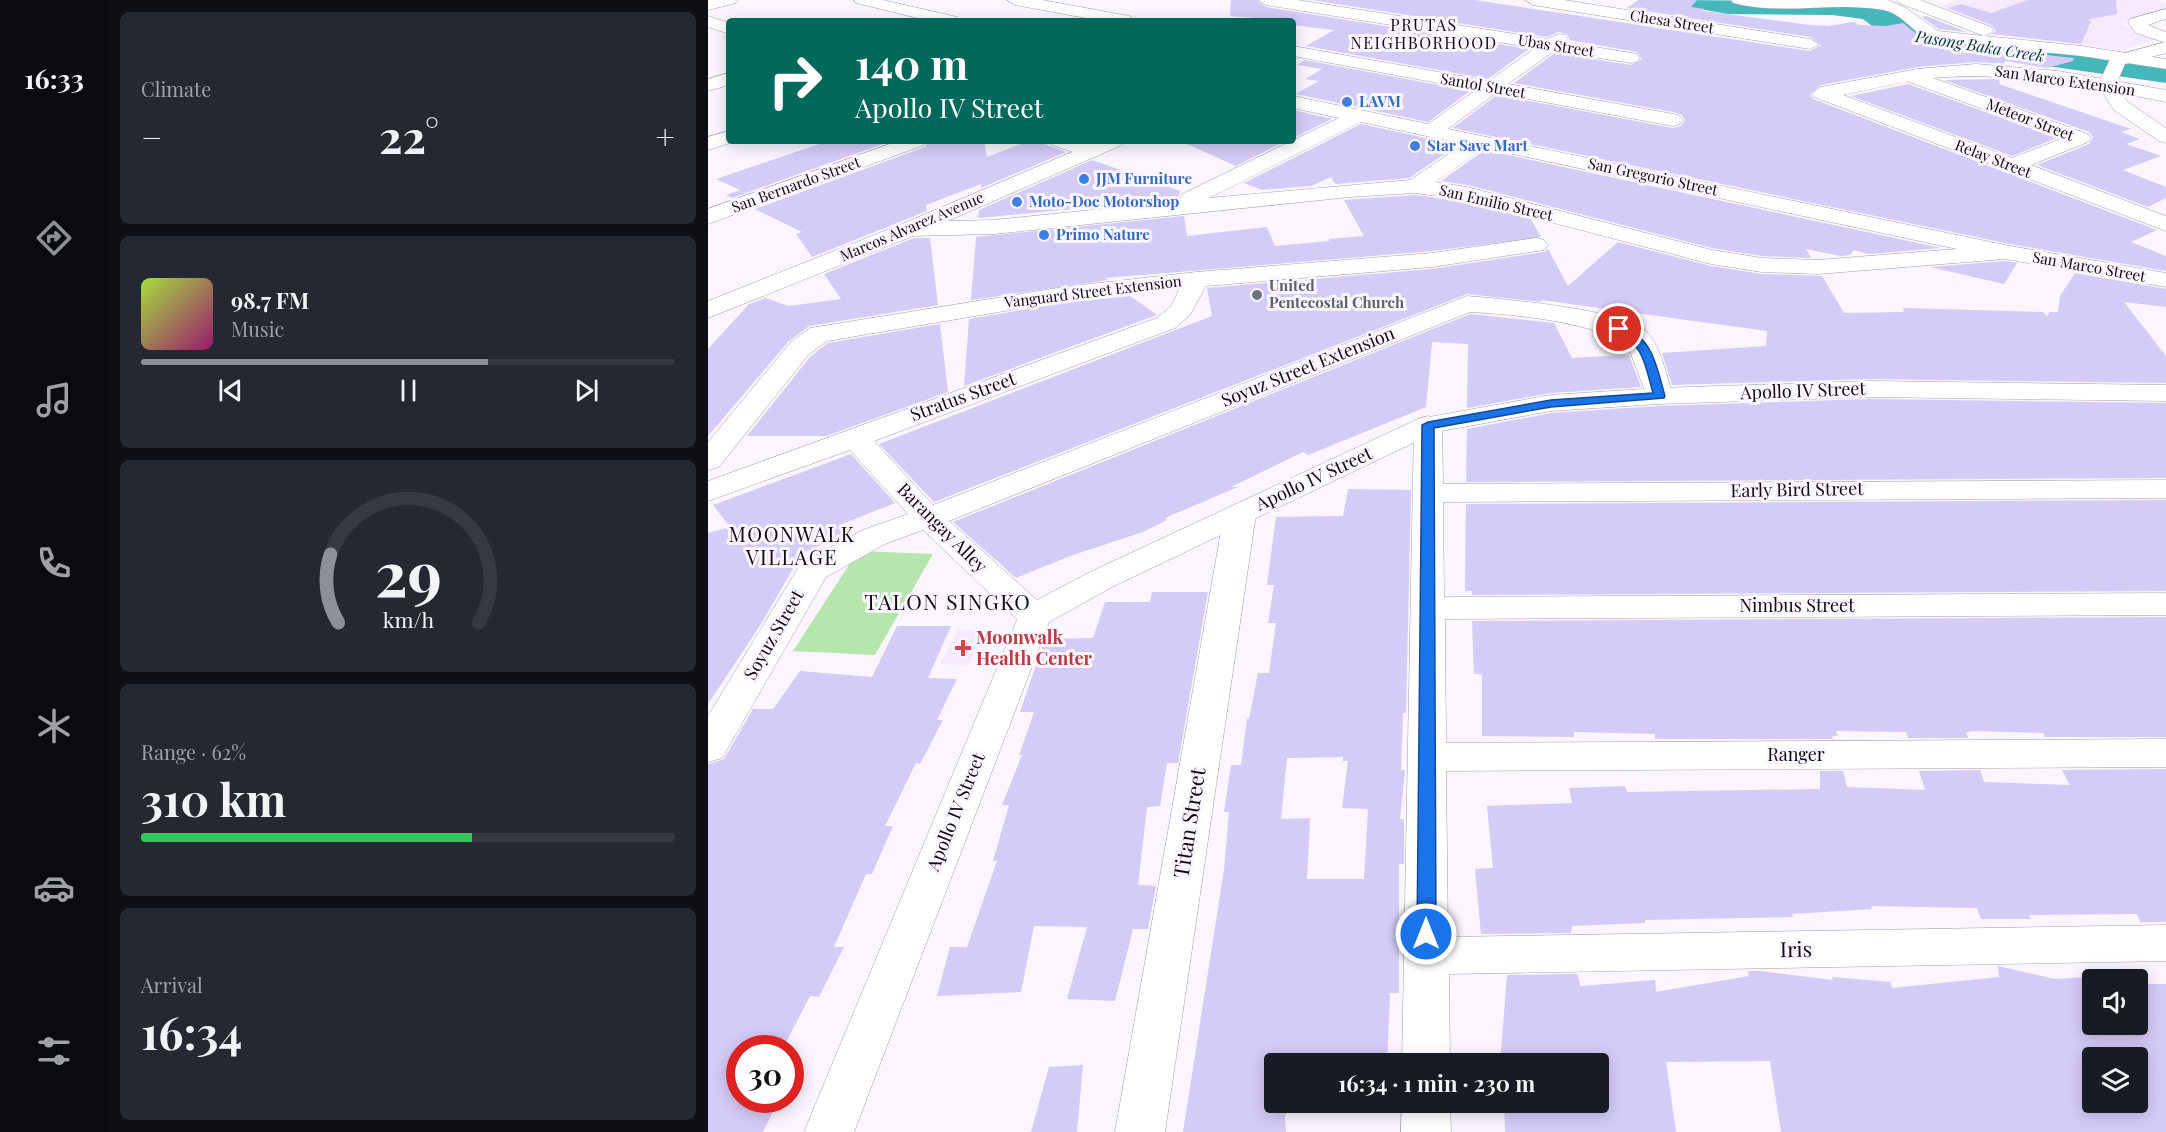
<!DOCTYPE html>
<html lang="en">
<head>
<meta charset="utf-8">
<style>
  :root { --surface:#171b24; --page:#242831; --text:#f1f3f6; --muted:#9ea1a6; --line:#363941; --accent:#8c9099 }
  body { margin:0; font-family:"Playfair Display",serif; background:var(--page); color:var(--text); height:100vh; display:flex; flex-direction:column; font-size:22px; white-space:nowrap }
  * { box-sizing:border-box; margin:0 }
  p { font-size:20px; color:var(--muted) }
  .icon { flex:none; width:33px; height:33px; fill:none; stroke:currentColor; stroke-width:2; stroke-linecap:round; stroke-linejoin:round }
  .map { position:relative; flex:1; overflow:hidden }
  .details { display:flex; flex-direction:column; gap:12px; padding:12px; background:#0d0f14; width:600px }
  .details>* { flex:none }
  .banner { position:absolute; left:18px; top:18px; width:570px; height:126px; border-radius:6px; box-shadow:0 3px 15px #0003; background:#00695c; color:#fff; overflow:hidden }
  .tools { position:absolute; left:1374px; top:969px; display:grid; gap:12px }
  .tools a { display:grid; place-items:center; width:66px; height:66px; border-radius:6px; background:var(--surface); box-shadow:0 3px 15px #0003; font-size:30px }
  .speed { position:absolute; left:18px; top:1035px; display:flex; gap:12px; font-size:30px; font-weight:700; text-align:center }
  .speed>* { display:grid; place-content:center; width:78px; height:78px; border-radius:50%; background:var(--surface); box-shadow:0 3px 15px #0003; line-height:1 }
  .speed .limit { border:9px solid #d22; background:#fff; color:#111 }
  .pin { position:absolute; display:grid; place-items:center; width:51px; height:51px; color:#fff; margin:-26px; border:3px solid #fff; border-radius:50%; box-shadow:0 2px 6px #0007 }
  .me { position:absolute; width:66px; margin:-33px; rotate:0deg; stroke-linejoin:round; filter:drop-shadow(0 0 4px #0008) }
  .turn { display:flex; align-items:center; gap:21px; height:126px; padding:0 30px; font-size:27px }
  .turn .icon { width:78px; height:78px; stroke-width:2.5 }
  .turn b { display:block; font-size:42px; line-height:51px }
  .big { font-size:45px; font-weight:700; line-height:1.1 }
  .details .card { flex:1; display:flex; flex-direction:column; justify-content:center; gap:9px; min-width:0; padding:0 21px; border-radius:9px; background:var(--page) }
  .details .dial { align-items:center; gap:0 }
  .dial svg { height:156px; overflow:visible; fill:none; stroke:var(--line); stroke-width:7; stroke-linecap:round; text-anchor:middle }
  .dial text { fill:var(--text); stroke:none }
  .song { display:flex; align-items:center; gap:18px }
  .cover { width:72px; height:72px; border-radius:9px; background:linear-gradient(135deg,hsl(80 70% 55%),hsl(320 70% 35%)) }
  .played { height:6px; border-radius:3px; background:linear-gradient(90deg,var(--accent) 65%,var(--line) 65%) }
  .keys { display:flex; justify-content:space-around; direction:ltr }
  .heat { display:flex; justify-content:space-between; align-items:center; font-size:33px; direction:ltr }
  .charge { height:9px; border-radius:4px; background:linear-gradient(90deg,#34c759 62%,var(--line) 0) }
  .trip { position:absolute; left:556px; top:1053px; width:345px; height:60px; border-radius:6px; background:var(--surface); box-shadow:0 3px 15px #0003; font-weight:700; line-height:60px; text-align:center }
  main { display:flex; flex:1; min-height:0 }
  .menu { display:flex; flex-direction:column; width:108px; justify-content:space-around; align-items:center; background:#090b0e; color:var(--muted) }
  .menu .icon { width:42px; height:42px }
  .menu .active { color:var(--accent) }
  .menu b { font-size:27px; color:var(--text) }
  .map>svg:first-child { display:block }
</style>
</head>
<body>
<main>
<nav class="menu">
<b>16:33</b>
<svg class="icon active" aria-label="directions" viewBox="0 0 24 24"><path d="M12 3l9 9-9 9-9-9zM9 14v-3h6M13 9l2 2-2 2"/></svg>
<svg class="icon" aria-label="music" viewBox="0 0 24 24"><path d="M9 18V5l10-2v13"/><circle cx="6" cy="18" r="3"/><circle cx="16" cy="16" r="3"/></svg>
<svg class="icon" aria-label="phone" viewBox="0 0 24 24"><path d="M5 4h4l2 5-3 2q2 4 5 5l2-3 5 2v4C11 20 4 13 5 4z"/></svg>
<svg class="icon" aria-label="climate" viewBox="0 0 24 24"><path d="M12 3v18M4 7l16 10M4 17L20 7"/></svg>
<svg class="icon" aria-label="car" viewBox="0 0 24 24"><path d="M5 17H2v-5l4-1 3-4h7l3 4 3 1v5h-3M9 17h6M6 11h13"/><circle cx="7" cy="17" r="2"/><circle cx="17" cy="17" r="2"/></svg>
<svg class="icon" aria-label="filters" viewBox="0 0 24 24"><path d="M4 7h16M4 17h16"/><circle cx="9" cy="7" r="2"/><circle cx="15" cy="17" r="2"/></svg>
</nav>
<section class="details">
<div class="card"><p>Climate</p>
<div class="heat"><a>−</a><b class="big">22°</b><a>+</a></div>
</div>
<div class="card">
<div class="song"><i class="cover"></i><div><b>98.7 FM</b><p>Music</p></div></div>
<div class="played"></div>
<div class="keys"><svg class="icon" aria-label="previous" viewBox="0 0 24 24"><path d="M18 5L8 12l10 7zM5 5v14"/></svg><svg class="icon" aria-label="pause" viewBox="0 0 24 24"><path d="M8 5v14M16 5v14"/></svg><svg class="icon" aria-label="next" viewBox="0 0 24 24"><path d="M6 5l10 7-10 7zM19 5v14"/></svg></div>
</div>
<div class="card dial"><svg viewBox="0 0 100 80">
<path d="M14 69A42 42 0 1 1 86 69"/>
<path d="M14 69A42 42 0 0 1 10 34" stroke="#8c9099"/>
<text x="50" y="56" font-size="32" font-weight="700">29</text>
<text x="50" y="72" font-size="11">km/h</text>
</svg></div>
<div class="card"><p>Range · 62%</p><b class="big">310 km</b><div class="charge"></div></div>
<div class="card"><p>Arrival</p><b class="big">16:34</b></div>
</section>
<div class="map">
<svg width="1458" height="1132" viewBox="0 0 1458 1132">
  <rect width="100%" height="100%" fill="#faf5fe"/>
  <g fill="#f5e9fe">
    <polygon points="1249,0 1450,0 1458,3 1458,10 1412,24 1452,39 1413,50 1294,33 1230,8"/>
    <polygon points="250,630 277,631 260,665 232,664"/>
  </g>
  <polygon fill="#b6e6ab" points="150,551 225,554 167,655 85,651"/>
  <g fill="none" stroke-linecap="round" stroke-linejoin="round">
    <path fill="#46b8bc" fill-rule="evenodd" d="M970 0 1163 2C1182 7 1196 22 1214 30L1458 63V83L1207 47 1176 35 1155 19 1124 15 1020 14 974 6Z"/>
  </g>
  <g fill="#d5cbf7" fill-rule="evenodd">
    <polygon points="523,0 548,0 558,7 821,49 780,79 598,46 626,30 585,25 585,21 522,16"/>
    <polygon points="604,0 767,0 1102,51 1113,45 1102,37 919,8 930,0 989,0 983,7 997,9 995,11 1102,25 1120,26 1145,22 1152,25 1179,26 1195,23 1211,36 1226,43 1366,58 1365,61 1339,68 1297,61 1296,64 1268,62 1209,67 1113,85 1102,94 1105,99 1449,230 1423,242 1458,256 1458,271 1302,244 745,128 789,95 965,128 973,126 977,120 974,115 965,112 806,83 847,53 923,65 934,59 929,52 862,40 859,34 851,32 839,37"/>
    <polygon points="1320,0 1408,0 1409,14 1378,20 1383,21 1373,44 1284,34 1288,31 1284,25 1240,8 1253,4 1283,13"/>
    <polygon points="1218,16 1259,32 1231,29 1214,17"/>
    <polygon points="597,60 762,91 720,122 588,94 611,81 597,79 614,69 589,65"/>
    <polygon points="1292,79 1291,84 1423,129 1413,132 1432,139 1418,144 1453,156 1415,170 1458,187 1458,198 1440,207 1329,165 1381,144 1385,137 1381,132 1236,80"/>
    <polygon points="1200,84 1349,138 1304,156 1143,96"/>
    <polygon points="585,110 624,119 585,138"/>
    <polygon points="653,124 750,145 701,178 627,184 623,177 603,186 554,190 536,183"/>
    <polygon points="120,141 183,141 24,198 18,195 32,190 8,179"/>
    <polygon points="221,141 276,141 279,157 320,141 328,141 358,152 273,188 273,184 218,205 219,211 104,257 88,234 94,232 47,209 217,147"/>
    <polygon points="472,141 578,141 528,166"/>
    <polygon points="777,150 1233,248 1161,254 1146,250 1142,255 1132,256 1098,249 1103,258 1054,256 1004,248 760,185 733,181"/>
    <polygon points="384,160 472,191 470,199 270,218 271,210"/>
    <polygon points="707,195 758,202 823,219 833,237 724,251 397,278 400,280 263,300 268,237 476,216 479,236 559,227 567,246 621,241 621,239 656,236 636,200"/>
    <polygon points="206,238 222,238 230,305 101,326 80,342 0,436 0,349 41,304 57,298 81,306 133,299 116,274"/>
    <polygon points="910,242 1003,266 1054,274 1114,276 1136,313 1196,312 1195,308 1335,312 1339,316 1342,312 1350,312 1352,296 1367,273 1458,289 1458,307 1416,302 1458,356 1458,383 1161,379 964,385 954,353 1058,346 1059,331 833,300 834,302 759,294 226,502 171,444 504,316 499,288 724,269 836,252 840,249 860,286"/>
    <polygon points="1297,261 1309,263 1296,284 1222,267"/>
    <polygon points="422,296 449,315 256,386 261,319 356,303"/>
    <polygon points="762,314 846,323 864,358 921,355 933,387 843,393 759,408 760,344 724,342 718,407 600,455 595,452 523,487 530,487 457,518 459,520 435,532 362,556 308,578 245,522"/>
    <polygon points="232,324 240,392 118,436 39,436 102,357 120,343"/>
    <polygon points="1161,399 1458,403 1458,478 758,482 759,429 843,413 951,406"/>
    <polygon points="143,454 187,503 134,524 143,533 94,553 53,624 0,704 0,533 22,527 5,505"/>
    <path d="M640 489 703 490 698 713H695L693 770H697L692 819H696V864H691V993H682L679 1063 567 1064V1102H581L577 1118 578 1132H475L516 870 521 812H516L523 765H533L539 719H541L550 673H561L568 623H560L566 585H559L568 517 635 516ZM635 757V761H640L634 808 660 809 656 879H599L602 818 573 819 579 758Z"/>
    <polygon points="1458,500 1458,591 764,595 764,591 757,591 758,504"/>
    <polygon points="444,592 500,592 470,763 459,763 452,806 439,807 430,885 448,886 440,929 425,929 407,1001 359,999 379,927 326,926 313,992 229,996 242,947 259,947 289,861 285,861 301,805 294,805 314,755 311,755 326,712 312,712 337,639 385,638 397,602 442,602"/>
    <polygon points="1458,617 1458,737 1337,737 1335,733 1264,731 1258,733 1260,738 1200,738 1198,732 1128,731 1130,736 1124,736 1125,739 947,739 947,734 866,732 866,737 774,736 774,674 766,674 764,621"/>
    <polygon points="189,626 243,626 220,678 249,679 229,720 235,720 212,764 208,763 177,826 185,826 164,874 158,874 126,947 136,947 111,997 102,996 75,1048 32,1048 32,1100 71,1100 55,1132 0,1132 0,764 16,759 45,709 65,709 92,671 164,677"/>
    <polygon points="1458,769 1458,922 1432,922 1429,914 1321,915 1323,919 1273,919 1269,908 1163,906 1164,909 1084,914 1085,917 937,920 937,923 864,926 863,933 773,934 767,869 785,868 779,806 864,803 861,788 917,786 919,792 1112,789 1112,771 1135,771 1139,787 1217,790 1211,771 1272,770 1276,782 1362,785 1354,770"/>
    <path d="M1290 966 1347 979 1428 974 1434 984H1458V1132H1073L1062 1061 958 1062 968 1132H797L796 1102H891V1064H792L799 975 869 974 873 986 947 980 948 992 1041 976 1040 971H1053L1125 980 1124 977 1182 982 1184 988 1291 977ZM1384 980H1430V1024H1384ZM1384 1058H1430V1102H1384Z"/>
    <polygon points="375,1065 369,1132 323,1132 341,1067"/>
  </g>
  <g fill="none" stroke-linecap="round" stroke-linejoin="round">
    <g stroke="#a49ca9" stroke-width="1">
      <g id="street">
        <polygon points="0,0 30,0 28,3 0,10"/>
        <polygon points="299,0 334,0 421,16 429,21 394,21 307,5"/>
        <path d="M550 0H589L839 39 851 34 857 35 860 39 857 42 929 54 932 58 929 62 923 63 846 51 800 84 965 114 972 116 975 120 972 124 965 126 788 93 740 129 1302 246 1458 273V287L1297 259 1110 274 1054 272 1003 264 758 200 707 193 642 197 286 234 202 236 194 234 190 229 194 224 202 222 286 220 472 201 474 194 631 118 585 108V96L720 124 768 90 585 56V46L781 81 827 48 558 5ZM653 122 756 144 702 180 501 198ZM777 148 1249 249 1110 260 1054 258 1004 250 759 187 727 182Z"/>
        <polygon points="817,0 856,0 1102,39 1111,44 1102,49 825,5"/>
        <path d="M1023 0H1180L1198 8 1230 31 1276 36 1191 3 1189 0H1212L1283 27 1286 31 1277 36 1373 46 1458 59V69L1373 56 1226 41C1206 36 1195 13 1175 10 1126 1 1074 16 1025 3Z"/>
        <polygon points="1458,9 1458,19 1440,25 1458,32 1458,43 1428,33 1420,23 1422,19"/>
        <polygon points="0,16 21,23 21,34 0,27"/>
        <path d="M1268 64 1350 71 1458 90V102C1381 87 1304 71 1225 78L1380 134 1383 138 1380 142 1323 165 1458 216V231L1106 97 1104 93 1113 87 1209 69ZM1201 81V82L1355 138 1304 158 1135 95Z"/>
        <polygon points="21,73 21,85 0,91 0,79"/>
        <polygon points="21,131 21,141 28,141 0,150 0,137"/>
        <polygon points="190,141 219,141 216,145 0,224 0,209"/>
        <path d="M341 141C356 141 383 137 393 152L390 156 383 158 344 145Z"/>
        <path d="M828 238 836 240 840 245 836 250 724 267 498 286 482 315 467 328 166 441 225 505 759 296C793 299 917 309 939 332 954 349 958 375 965 396L961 402 951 404 941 402 918 341C867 321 816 315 762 312L241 521 338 608 343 616 338 624 326 627 314 624 215 530 177 544 118 577 14 758 0 762V716L93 563 155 530 200 514 142 450 0 501V481L449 318 463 306 472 288 356 301 119 341 100 355 11 467 0 470V442L82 343 102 328 356 287 488 272 724 253Z"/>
        <polygon points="720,416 730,419 734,425 735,484 1458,480 1458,498 735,502 736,597 1458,593 1458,615 737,619 738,743 1458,739 1458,767 738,771 740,937 1458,925 1458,961 741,974 742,1064 694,1064 706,425 710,419"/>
        <polygon points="532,505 543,507 548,514 457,1132 407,1132 516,514 521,507"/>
        <polygon points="694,1102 742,1102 743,1132 693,1132"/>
      </g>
    </g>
    <g stroke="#a49ca9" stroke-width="1">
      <g id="secondary">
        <polygon points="146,0 175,0 249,17 251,21 222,21 148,3"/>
        <polygon points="1458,42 1458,53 1417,64 1408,85 1420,102 1458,128 1458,143 1451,141 1406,110 1390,85 1403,57"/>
        <polygon points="390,141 417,141 414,145 210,234 0,318 0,301 194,224"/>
        <polygon points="1161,381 1458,385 1458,401 1161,397 951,404 843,411 728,432 404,587 341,622 146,1132 96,1132 314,608 380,573 710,419 843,395 951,388"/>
      </g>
    </g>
    <use href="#street" fill="#fff" fill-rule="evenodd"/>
    <use href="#secondary" fill="#fff" fill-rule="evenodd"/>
  </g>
  <path fill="#1a73e8" stroke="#114b97" stroke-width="1.5" d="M911 326C945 336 948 365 957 396L956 398 843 407 726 428 728 934 725 939 718 941 712 939 709 934 714 425 720 422 843 400 945 393C937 365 936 343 907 332L906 329Z"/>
  <g fill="#3f7fe0" stroke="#faf5fe" stroke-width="2">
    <circle cx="639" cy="102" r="6"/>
    <circle cx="707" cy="146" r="6"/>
    <circle cx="376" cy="179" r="6"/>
    <circle cx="309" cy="202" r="6"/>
    <circle cx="336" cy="235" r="6"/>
  </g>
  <circle fill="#6b7280" stroke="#faf5fe" stroke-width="2" cx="549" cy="295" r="6"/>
  <path fill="#e0444e" stroke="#faf5fe" stroke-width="2" d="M252 639h6v6h6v6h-6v6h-6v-6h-6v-6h6z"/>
  <g text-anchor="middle" stroke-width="6" stroke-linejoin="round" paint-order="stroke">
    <g font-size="15" fill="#0f0c11" stroke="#faf5fe">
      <text transform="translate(964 22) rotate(9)" y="5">Chesa Street</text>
      <text transform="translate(848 46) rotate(9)" y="5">Ubas Street</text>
      <text transform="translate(1357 81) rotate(8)" y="5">San Marco Extension</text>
      <text transform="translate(775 86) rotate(10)" y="5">Santol Street</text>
      <text transform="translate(1322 120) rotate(21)" y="5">Meteor Street</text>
      <text transform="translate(1285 159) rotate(21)" y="5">Relay Street</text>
      <text transform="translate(945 177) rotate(12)" y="5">San Gregorio Street</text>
      <text transform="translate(88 185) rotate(-20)" y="5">San Bernardo Street</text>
      <text transform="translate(788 203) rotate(13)" y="5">San Emilio Street</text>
      <text transform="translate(204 227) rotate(-23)" y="5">Marcos Alvarez Avenue</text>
      <text transform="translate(1381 267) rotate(10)" y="5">San Marco Street</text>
      <text transform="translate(385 292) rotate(-7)" y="5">Vanguard Street Extension</text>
    </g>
    <g font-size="15" font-weight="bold" fill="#366cbe" stroke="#faf5fe" text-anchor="start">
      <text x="651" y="107">LAVM</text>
      <text x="719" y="151">Star Save Mart</text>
      <text x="388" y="184">JJM Furniture</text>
      <text x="321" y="207">Moto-Doc Motorshop</text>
      <text x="348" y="240">Primo Nature</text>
    </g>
    <g font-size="15" font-weight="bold" fill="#5b616d" stroke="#faf5fe" text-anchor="start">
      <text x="561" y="291">United<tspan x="561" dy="17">Pentecostal Church</tspan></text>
    </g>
    <g font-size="16" letter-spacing="1.5" fill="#0f0c11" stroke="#faf5fe">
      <text x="716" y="31">PRUTAS<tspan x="716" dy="18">NEIGHBORHOOD</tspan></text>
    </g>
    <g font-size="16" font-style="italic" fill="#003537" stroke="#faf5fe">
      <text transform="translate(1272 46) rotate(9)" y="6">Pasong Baka Creek</text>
    </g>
    <g font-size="18" fill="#0f0c11" stroke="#faf5fe">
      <text transform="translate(600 367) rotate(-22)" y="6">Soyuz Street Extension</text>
      <text transform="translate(1095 391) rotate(-2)" y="6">Apollo IV Street</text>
      <text transform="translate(255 397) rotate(-20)" y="6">Stratus Street</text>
      <text transform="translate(606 479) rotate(-25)" y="6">Apollo IV Street</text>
      <text transform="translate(1089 490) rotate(-1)" y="6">Early Bird Street</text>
      <text transform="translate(234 528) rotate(45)" y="6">Barangay Alley</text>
      <text x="1089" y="612">Nimbus Street</text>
      <text transform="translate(66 635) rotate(-60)" y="6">Soyuz Street</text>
      <text x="1088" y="761">Ranger</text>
      <text transform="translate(248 812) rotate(-68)" y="6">Apollo IV Street</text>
    </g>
    <g font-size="18" font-weight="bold" fill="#be3a42" stroke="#faf5fe" text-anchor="start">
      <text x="268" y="644">Moonwalk<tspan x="268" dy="21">Health Center</tspan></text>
    </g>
    <g font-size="20" letter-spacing="1.5" fill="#0f0c11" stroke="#faf5fe">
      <text x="84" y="542">MOONWALK<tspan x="84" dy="23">VILLAGE</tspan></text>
    </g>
    <g font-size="21" letter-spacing="1.5" fill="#0f0c11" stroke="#faf5fe">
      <text x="240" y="610">TALON SINGKO</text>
    </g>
    <g font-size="21" fill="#0f0c11" stroke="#faf5fe">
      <text transform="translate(482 823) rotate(-81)" y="7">Titan Street</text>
      <text transform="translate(1088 950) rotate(-1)" y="7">Iris</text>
    </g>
  </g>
</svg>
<div class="tools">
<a><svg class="icon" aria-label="sound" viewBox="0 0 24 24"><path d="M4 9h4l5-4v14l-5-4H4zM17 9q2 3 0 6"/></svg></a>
<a><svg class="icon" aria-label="layers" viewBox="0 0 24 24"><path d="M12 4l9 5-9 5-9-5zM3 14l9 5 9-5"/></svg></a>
</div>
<div class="speed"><div class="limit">30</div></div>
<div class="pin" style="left:911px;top:329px;background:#d93025"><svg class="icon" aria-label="arrive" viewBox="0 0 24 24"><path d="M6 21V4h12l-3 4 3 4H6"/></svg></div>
<svg class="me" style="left:718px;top:934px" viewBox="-20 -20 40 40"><circle r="17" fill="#1a73e8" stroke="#fff" stroke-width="3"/><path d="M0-11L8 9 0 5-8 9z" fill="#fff"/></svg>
<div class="trip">16:34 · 1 min · 230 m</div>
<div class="banner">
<div class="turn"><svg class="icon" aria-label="right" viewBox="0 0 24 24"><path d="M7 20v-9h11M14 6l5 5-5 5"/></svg><div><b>140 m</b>Apollo IV Street</div></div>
</div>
</div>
</main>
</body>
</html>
